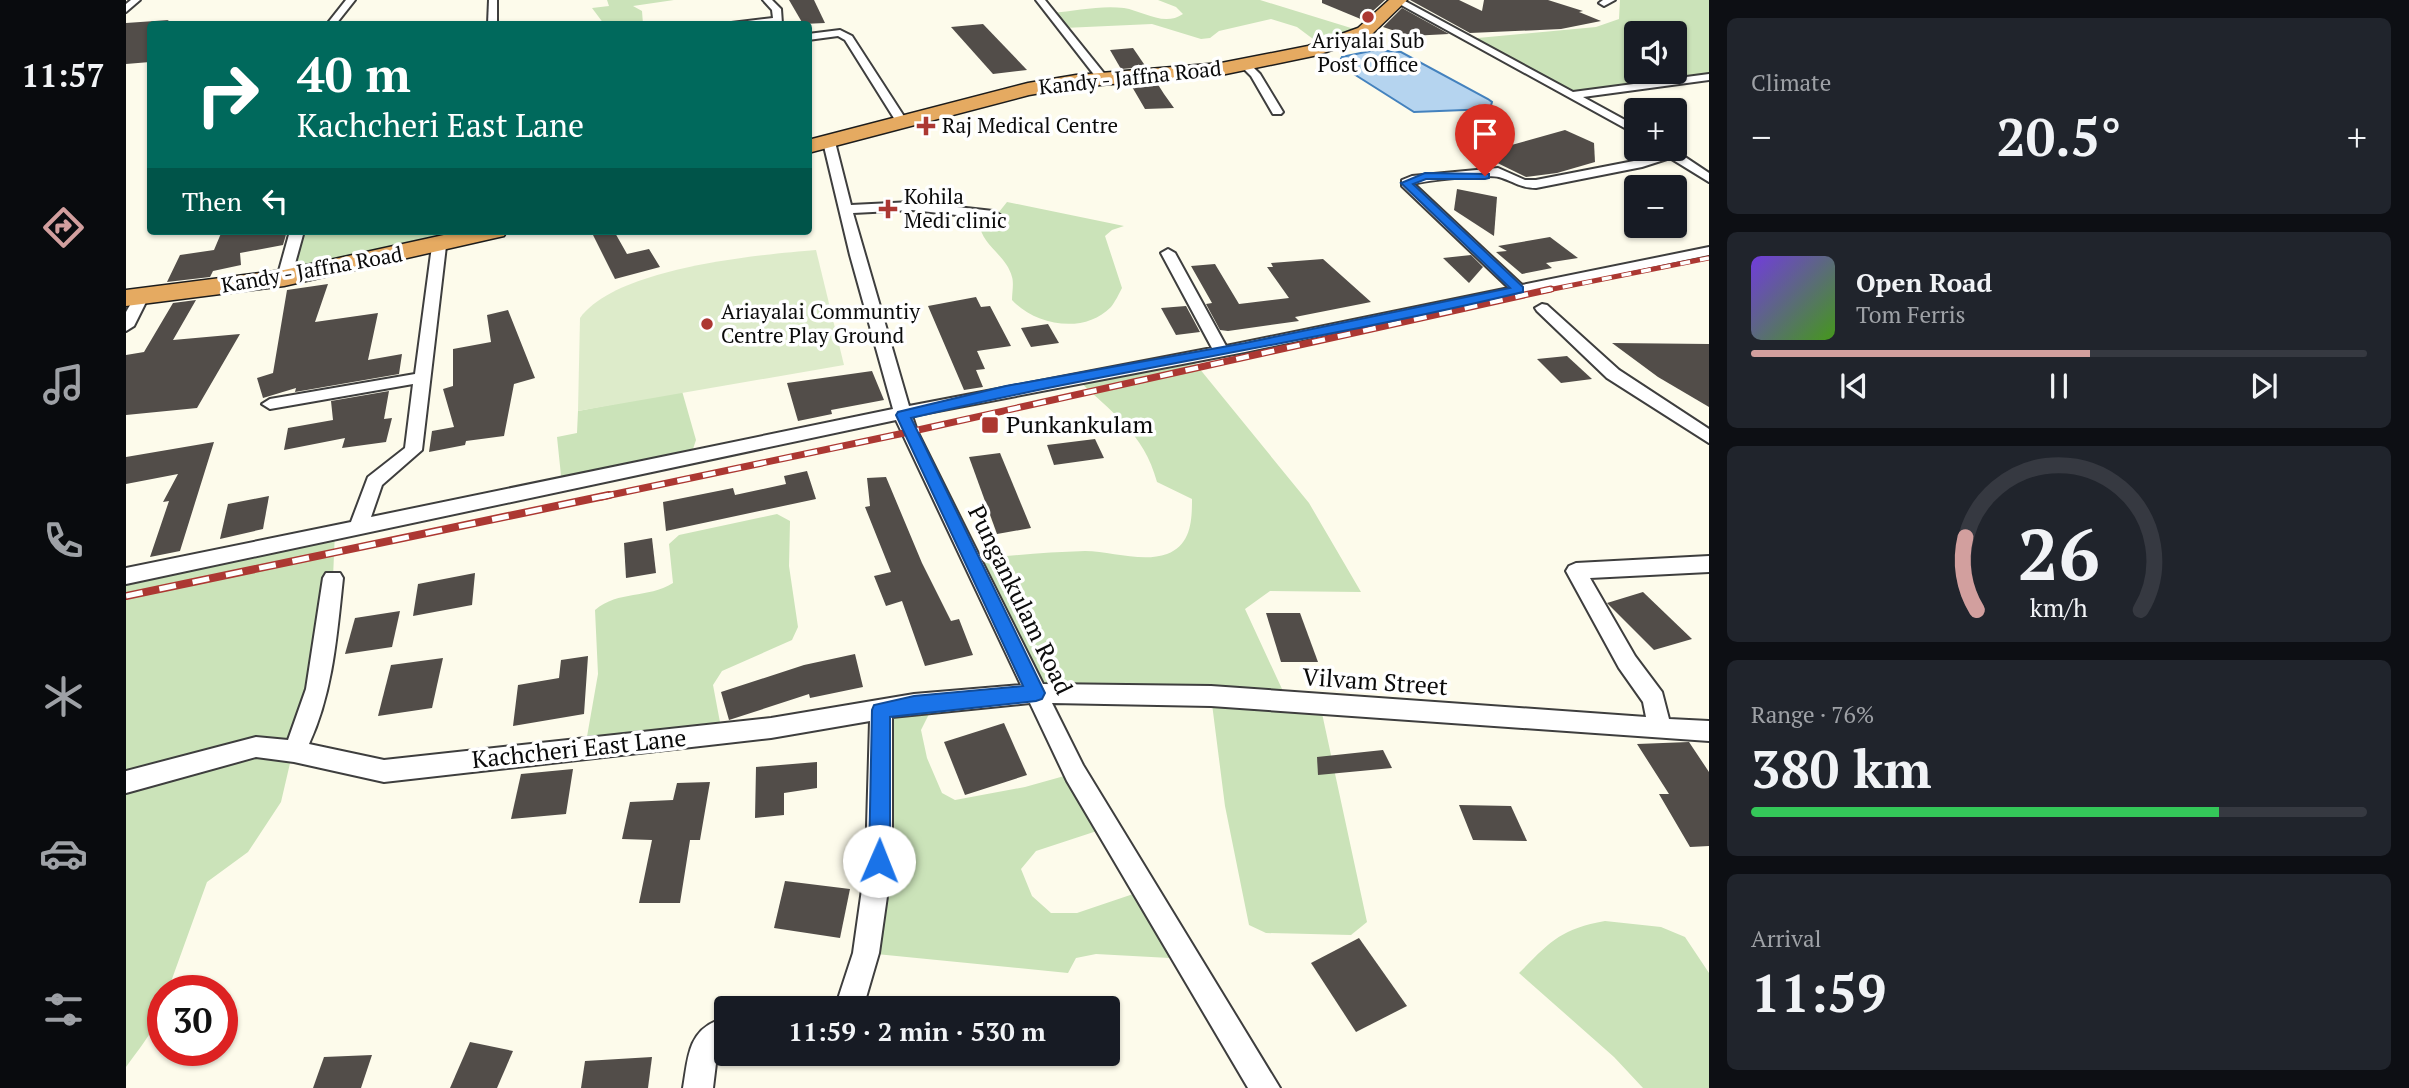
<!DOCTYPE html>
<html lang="en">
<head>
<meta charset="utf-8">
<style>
  :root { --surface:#171b24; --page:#20242c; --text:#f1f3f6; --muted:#9ea1a6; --line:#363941; --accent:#d29f9e }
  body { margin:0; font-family:"PT Serif",serif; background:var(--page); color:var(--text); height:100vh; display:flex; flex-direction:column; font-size:26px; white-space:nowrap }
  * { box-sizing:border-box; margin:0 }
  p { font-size:23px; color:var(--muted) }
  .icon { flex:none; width:38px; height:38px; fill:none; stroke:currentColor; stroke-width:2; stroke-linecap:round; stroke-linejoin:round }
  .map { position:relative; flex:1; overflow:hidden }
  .sheet { display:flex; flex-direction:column; gap:18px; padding:18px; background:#0d0f14; width:700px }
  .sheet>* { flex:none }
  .banner { position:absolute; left:21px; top:21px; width:665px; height:214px; border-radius:7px; box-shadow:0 2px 5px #0004; background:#00695c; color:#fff; overflow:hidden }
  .buttons { position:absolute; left:1498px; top:21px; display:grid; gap:14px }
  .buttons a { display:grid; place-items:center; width:63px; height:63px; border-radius:7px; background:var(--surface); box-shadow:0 2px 5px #0004; font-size:35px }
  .speed { position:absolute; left:21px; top:975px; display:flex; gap:14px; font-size:35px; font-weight:700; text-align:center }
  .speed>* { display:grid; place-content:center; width:91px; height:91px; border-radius:50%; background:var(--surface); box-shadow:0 2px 5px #0004; line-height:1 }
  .speed .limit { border:10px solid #d22; background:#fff; color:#111 }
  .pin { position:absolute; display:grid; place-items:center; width:60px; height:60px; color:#fff; margin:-72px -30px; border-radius:50% 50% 50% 0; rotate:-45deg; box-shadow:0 0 7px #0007 }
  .pin .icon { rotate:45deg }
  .me { position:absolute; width:77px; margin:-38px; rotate:1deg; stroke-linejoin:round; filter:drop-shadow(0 0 5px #0008) }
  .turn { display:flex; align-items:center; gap:24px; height:147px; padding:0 35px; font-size:32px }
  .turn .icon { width:91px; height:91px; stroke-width:2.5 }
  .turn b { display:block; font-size:49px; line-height:60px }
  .then { display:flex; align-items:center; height:66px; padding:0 35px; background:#0003; gap:14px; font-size:26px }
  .big { font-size:52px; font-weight:700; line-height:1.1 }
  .sheet .tile { flex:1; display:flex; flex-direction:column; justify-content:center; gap:10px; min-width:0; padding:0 24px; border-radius:10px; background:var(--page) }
  .sheet .dial { align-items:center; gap:0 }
  .dial svg { height:182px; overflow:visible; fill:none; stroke:var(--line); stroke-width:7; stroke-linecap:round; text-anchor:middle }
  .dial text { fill:var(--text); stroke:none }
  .song { display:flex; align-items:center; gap:21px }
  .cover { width:84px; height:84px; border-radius:10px; background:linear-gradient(135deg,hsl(260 70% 55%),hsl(100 70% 35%)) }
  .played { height:7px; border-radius:4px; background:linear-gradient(90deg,var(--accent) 55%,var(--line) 55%) }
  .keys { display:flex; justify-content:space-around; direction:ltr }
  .heat { display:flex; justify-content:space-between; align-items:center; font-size:38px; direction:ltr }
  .charge { height:10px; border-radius:5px; background:linear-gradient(90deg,#34c759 76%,var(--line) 0) }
  .trip { position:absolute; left:588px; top:996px; width:406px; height:70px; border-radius:7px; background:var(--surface); box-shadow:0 2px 5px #0004; font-weight:700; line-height:70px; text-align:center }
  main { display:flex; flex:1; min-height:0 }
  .dock { display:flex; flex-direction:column; width:126px; justify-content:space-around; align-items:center; background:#090b0e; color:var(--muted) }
  .dock .icon { width:49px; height:49px }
  .dock .selected { color:var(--accent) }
  .dock b { font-size:32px; color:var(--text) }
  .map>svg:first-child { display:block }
</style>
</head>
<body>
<main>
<nav class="dock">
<b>11:57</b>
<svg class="icon selected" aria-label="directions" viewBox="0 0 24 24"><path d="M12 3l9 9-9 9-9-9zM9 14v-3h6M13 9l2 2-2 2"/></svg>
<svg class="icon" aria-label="music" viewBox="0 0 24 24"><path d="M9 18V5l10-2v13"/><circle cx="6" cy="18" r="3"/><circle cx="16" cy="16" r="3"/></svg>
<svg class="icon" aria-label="phone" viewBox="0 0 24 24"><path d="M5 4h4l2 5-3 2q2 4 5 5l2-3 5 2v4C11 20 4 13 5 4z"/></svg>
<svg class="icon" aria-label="climate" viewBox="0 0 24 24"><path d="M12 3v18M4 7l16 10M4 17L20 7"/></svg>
<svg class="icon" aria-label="car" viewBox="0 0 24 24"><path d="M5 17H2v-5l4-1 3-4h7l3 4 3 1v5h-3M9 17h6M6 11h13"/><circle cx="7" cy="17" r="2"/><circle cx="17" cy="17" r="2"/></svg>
<svg class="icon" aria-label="filters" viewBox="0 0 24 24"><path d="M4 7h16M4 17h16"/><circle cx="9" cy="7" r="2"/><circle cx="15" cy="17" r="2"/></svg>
</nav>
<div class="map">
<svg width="1583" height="1088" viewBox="0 0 1583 1088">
  <rect width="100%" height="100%" fill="#fdfbeb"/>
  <g fill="#cbe3b9" fill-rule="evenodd">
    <polygon points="481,0 548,0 507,6 516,11 517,24 478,24 466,8 483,6"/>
    <path d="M1032 0H1134L1238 32 1204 46 1191 42 1171 27 1145 19 1093 31 1084 38 1075 39 1026 24 938 28 926 13C949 11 975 5 998 8 1017 11 1038 27 1057 14L1050 7Z"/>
    <path d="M1494 0H1583V77L1446 95 1341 39 1470 27 1493 19ZM1510 33H1549V72H1510Z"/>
    <path d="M881 202 998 226 986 230 979 236 996 288C993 294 989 302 985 307 958 335 909 325 886 300 886 293 888 283 886 277 880 253 851 244 854 219L873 212Z"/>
    <polygon points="171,231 369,231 158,278"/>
    <path d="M1064 357 1183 503 1235 592 1144 591 1119 609 1162 702 1194 704 1241 922 1225 935 1140 933 1123 925 1099 806 1085 696 910 693 845 559C883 556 921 552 959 551 984 551 1016 563 1041 554 1065 545 1066 521 1066 499L1031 482C1018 433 985 412 950 378Z"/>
    <polygon points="556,391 570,440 564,458 436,485 431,437 451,433 452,411"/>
    <path d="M651 514 664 521 663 566 672 627 666 640 596 671 587 685 596 733 459 748 472 674 469 610C493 590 521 599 547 583L543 544 553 535Z"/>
    <path d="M209 531 207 578 155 802 122 852 81 882 42 990H37C37 1022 17 1043 0 1067V576Z"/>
    <polygon points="808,704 795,730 801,758 816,793 829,800 899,787 949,773 983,827 910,851 895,869 906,896 925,913 951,913 1019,890 1062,959 970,954 950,958 942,973 740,953 755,710"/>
    <path d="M1479 921 1535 927 1559 937 1583 973V1088H1517L1488 1057 1393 973C1424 942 1434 929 1479 921Z"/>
  </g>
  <path fill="#ddebca" d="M690 250 718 365 452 411 454 318C490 268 630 255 690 250Z"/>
  <polygon fill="#b5d4ef" stroke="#4482be" stroke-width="2" points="1249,50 1275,52 1362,99 1366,102 1364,109 1288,112 1212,64 1216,57"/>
  <g fill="#524d49">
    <polygon points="663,0 688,0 699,23 677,24"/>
    <polygon points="1196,0 1259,0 1237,20 1196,3"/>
    <polygon points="1284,0 1333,0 1356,11 1358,0 1422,0 1457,11 1453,12 1475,21 1435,29 1344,33"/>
    <polygon points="1276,8 1323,34 1284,36 1257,27"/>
    <polygon points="43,20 37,24 24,24 24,62 0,64 0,23"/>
    <polygon points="857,24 901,70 867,74 825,27"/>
    <polygon points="1007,48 1020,67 995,69 984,50"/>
    <polygon points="1031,83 1038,94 1048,108 1019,109 1005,85"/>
    <polygon points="1439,130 1468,143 1469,162 1431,173 1400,177 1353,154"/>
    <polygon points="1331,189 1371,197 1368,236 1328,210"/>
    <polygon points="96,231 161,231 157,245 114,253 115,265 87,271 84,277 41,282 54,255 88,250"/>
    <polygon points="465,231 488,231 501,254 523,249 534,267 489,279"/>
    <polygon points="1424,237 1452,258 1420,263 1426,268 1396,274 1370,252 1381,251 1372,246"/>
    <polygon points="1345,255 1357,267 1343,283 1317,258"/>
    <polygon points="1197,259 1245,302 1169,317 1173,321 1102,331 1094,330 1080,304 1086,303 1065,266 1089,264 1113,304 1163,298 1141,267 1147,267 1145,263"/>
    <polygon points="202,284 189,322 252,313 242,360 276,354 273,374 169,392 170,388 137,398 131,378 147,373 161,290"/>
    <polygon points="850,297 855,307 864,306 885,346 851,351 859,369 850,370 857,387 838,390 802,306"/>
    <polygon points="70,300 47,340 114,334 71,408 0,415 0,355 18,352 47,303"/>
    <polygon points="1060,306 1074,332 1050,335 1035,308"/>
    <polygon points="382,310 409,378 388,384 378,436 340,441 339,445 303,452 306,431 328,427 317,389 327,386 327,349 365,342 361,315"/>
    <polygon points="922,324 933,343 905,347 895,328"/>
    <polygon points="1486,343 1583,344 1583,407 1532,377"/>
    <polygon points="1441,356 1466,379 1435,383 1411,359"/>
    <polygon points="746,371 758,400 705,410 706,414 672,421 661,383"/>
    <polygon points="263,391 258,419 266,418 260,442 216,448 219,438 158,450 162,428 207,420 205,401"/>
    <polygon points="969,439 978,458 928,465 921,445"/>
    <polygon points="88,442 54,551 24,557 43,501 37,502 52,474 0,484 0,457"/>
    <polygon points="874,453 905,528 871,534 843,457"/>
    <polygon points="681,471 690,499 540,531 537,502 607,488 609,495 660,484 658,476"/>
    <polygon points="760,477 796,563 825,621 833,619 847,655 799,666 776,601 760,606 748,576 765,572 739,507 744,506 741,478"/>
    <polygon points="143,496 137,529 94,539 102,504"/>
    <polygon points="526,538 530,573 500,578 498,543"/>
    <polygon points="349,573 346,605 287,616 292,584"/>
    <polygon points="1517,592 1566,639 1528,650 1481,603"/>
    <polygon points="274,611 266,647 219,654 229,618"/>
    <polygon points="1140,613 1174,613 1192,662 1155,662"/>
    <polygon points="729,654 737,687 684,698 683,694 603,720 595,692 678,665"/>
    <polygon points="462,656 458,714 387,726 392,685 433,678 435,660"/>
    <polygon points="317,658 306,708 252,716 265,665"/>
    <polygon points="878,723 901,775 839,795 818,742"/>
    <polygon points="1563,742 1583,772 1583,846 1564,847 1533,794 1543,794 1511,744"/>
    <polygon points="1257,750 1266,768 1192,775 1191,757"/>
    <polygon points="691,762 691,788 658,793 658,815 629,818 630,767"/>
    <polygon points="447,769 440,814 385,819 395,774"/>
    <polygon points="584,782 574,840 564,840 554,903 513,903 526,840 496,839 504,802 547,800 551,783"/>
    <polygon points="1333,805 1385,806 1401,841 1347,840"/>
    <polygon points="659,881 724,889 714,938 648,928"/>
    <polygon points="1233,938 1281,1006 1230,1032 1185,963"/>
    <polygon points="344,1042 387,1051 371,1088 324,1088"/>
    <polygon points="246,1055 235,1088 187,1088 198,1057"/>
    <polygon points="526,1057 522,1088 455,1088 459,1061"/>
  </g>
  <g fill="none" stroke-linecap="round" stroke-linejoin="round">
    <g stroke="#3e3e3e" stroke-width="4">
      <g id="street">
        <polygon points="5,0 14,0 0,12 0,4"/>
        <polygon points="220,0 229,0 210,24 201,24"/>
        <polygon points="363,0 371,0 371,24 362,24"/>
        <polygon points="637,0 646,0 655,9 656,24 597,24 647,18 646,10"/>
        <polygon points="910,0 919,0 981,77 981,81 973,81"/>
        <polygon points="1277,0 1447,92 1583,74 1583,80 1457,97 1510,126 1510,133 1506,132 1268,1"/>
        <polygon points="1477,0 1489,0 1478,6 1473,3"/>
        <polygon points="714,30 726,36 781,121 779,123 771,123 719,40 712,36 682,40 682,34"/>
        <polygon points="1115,63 1123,63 1134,74 1157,112 1155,114 1147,114 1125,76 1114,65"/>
        <path d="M703 139 709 142 725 205 786 202 867 211 874 215 867 219 786 210 727 213 783 406 1086 348 1035 253 1042 249 1049 253 1100 346 1383 288 1276 186V180L1286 176 1372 168 1399 180H1410L1513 160 1536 152 1533 149H1547L1583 173V182L1544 158 1516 167 1410 188C1394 188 1387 181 1373 177 1362 174 1300 180 1288 184L1396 285 1583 247V255L1119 352 786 416 791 431 917 684 1085 686 1520 717 1517 702 1493 668 1440 571 1443 566 1450 563 1583 556V572L1464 578 1509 656 1536 692 1543 719 1583 721V741L1085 706 926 703 957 765 1154 1088H1122L941 781 904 703 766 717V861L753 953 737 1008H709L727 953 740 861 744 721 645 738 258 782 168 762 130 757 0 793V771L130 737 162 740 180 689 197 578 200 573H214L217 578C211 634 207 692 183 744L258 760 645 718 788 694 895 685 770 420 0 584V568L225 522 242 477 279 448 287 384 144 409 136 404 144 399 289 374 306 246 313 242 320 246 296 450 256 485 245 517 767 409 724 255 697 142Z"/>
        <polygon points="164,231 178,231 165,278 158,282 151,278"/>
        <polygon points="16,292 23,296 8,326 0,331 0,312 11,293"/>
        <polygon points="1416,304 1421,305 1493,370 1583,429 1583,443 1481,378 1411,311 1409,308"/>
        <path d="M590 1021H600V1049L591 1055 587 1088H557C562 1061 561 1033 590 1021Z"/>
      </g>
    </g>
    <g stroke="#1c1c1c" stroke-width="3">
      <g id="highway">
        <polygon points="1263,0 1281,0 1244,36 1192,55 1095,75 950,87 903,95 682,153 682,140 902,83 950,75 1095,63 1182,46 1232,28"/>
        <polygon points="336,231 381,231 378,236 369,238 158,286 0,306 0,290 158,270"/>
      </g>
    </g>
    <use href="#street" fill="#fff" fill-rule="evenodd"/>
    <use href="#highway" fill="#e5aa61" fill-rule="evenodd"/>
    <g stroke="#ac3832" stroke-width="5">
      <polyline id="rail-far2" points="1417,291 1583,258"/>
    </g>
    <g stroke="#ac3832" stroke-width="7">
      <polyline id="rail-far1" points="475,497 783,432 1425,289"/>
    </g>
    <g stroke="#ac3832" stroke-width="8">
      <polyline id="rail" points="0,596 483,495"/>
    </g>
    <use href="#rail-far2" stroke="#fff" stroke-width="3.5" stroke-dasharray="10" stroke-linecap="butt"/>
    <use href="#rail-far1" stroke="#fff" stroke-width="4.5" stroke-dasharray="13" stroke-linecap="butt"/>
    <use href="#rail" stroke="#fff" stroke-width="5" stroke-dasharray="17" stroke-linecap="butt"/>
  </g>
  <path fill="#1a73e8" stroke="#114b97" stroke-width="2" d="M1299 173 1363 174V178L1359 179H1300L1287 184 1397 287V292C1194 341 987 370 785 418L919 693 916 699 910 701 764 717V861L761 868 753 871 746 868 743 861 746 710 748 705 788 696 897 686 770 415 772 412 880 386 1119 343 1384 288 1275 183Z"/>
  <g fill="#ac3832" stroke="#fff" stroke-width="2.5">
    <circle cx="1242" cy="17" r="7"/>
    <path d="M796.5 115.5h7v7h7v7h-7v7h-7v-7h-7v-7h7z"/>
    <path d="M758.5 198.5h7v7h7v7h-7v7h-7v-7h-7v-7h7z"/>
    <circle cx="581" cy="324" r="7"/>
    <rect x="855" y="416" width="18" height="18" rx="3.5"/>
  </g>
  <g text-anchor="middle" stroke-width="7" stroke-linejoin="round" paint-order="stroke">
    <g font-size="21" fill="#0b0b0b" stroke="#fff" text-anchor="start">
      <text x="1242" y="48" text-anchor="middle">Ariyalai Sub<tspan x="1242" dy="24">Post Office</tspan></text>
      <text x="816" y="133">Raj Medical Centre</text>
      <text x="778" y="204">Kohila<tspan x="778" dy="24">Medi clinic</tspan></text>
      <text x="595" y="319">Ariayalai Communtiy<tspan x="595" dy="24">Centre Play Ground</tspan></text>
    </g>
    <g font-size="21" fill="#0b0b0b" stroke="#fff">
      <text transform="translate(1004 78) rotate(-6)" y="7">Kandy - Jaffna Road</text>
      <text transform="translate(186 270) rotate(-10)" y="7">Kandy - Jaffna Road</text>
    </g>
    <g font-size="24" fill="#0b0b0b" stroke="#fff" text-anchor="start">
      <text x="880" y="433">Punkankulam</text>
    </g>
    <g font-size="24" fill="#0b0b0b" stroke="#fff">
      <text transform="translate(894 600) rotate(64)" y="8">Pungankulam Road</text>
      <text transform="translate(1249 682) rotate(4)" y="8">Vilvam Street</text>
      <text transform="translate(453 749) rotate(-6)" y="8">Kachcheri East Lane</text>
    </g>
  </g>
</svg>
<div class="buttons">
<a><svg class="icon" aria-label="sound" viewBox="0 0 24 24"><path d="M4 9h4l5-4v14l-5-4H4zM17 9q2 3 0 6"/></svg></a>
<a>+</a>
<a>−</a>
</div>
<div class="speed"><div class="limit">30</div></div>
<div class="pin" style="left:1359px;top:176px;background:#d93025"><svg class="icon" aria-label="arrive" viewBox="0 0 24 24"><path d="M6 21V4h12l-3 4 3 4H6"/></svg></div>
<svg class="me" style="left:753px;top:861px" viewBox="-20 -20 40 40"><circle r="19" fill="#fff"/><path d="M0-13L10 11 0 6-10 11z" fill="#1a73e8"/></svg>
<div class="trip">11:59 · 2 min · 530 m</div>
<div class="banner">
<div class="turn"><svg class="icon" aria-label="right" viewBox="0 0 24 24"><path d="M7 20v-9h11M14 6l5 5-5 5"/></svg><div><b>40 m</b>Kachcheri East Lane</div></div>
<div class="then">Then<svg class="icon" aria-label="left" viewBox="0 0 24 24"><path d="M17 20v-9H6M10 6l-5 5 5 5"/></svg></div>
</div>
</div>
<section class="sheet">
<div class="tile"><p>Climate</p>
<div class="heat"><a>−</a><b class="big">20.5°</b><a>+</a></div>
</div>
<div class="tile">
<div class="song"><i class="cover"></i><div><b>Open Road</b><p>Tom Ferris</p></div></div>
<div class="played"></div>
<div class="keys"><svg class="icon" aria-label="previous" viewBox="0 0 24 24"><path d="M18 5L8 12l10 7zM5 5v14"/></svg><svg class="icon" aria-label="pause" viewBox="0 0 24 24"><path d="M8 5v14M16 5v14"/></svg><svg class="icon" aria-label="next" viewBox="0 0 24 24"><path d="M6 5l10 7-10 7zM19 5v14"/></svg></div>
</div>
<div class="tile dial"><svg viewBox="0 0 100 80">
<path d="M14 69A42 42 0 1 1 86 69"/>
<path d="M14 69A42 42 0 0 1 9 37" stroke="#d29f9e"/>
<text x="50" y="56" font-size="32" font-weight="700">26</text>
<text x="50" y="72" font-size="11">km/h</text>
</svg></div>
<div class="tile"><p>Range · 76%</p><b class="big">380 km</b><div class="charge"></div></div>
<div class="tile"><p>Arrival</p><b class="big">11:59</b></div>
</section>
</main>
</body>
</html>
